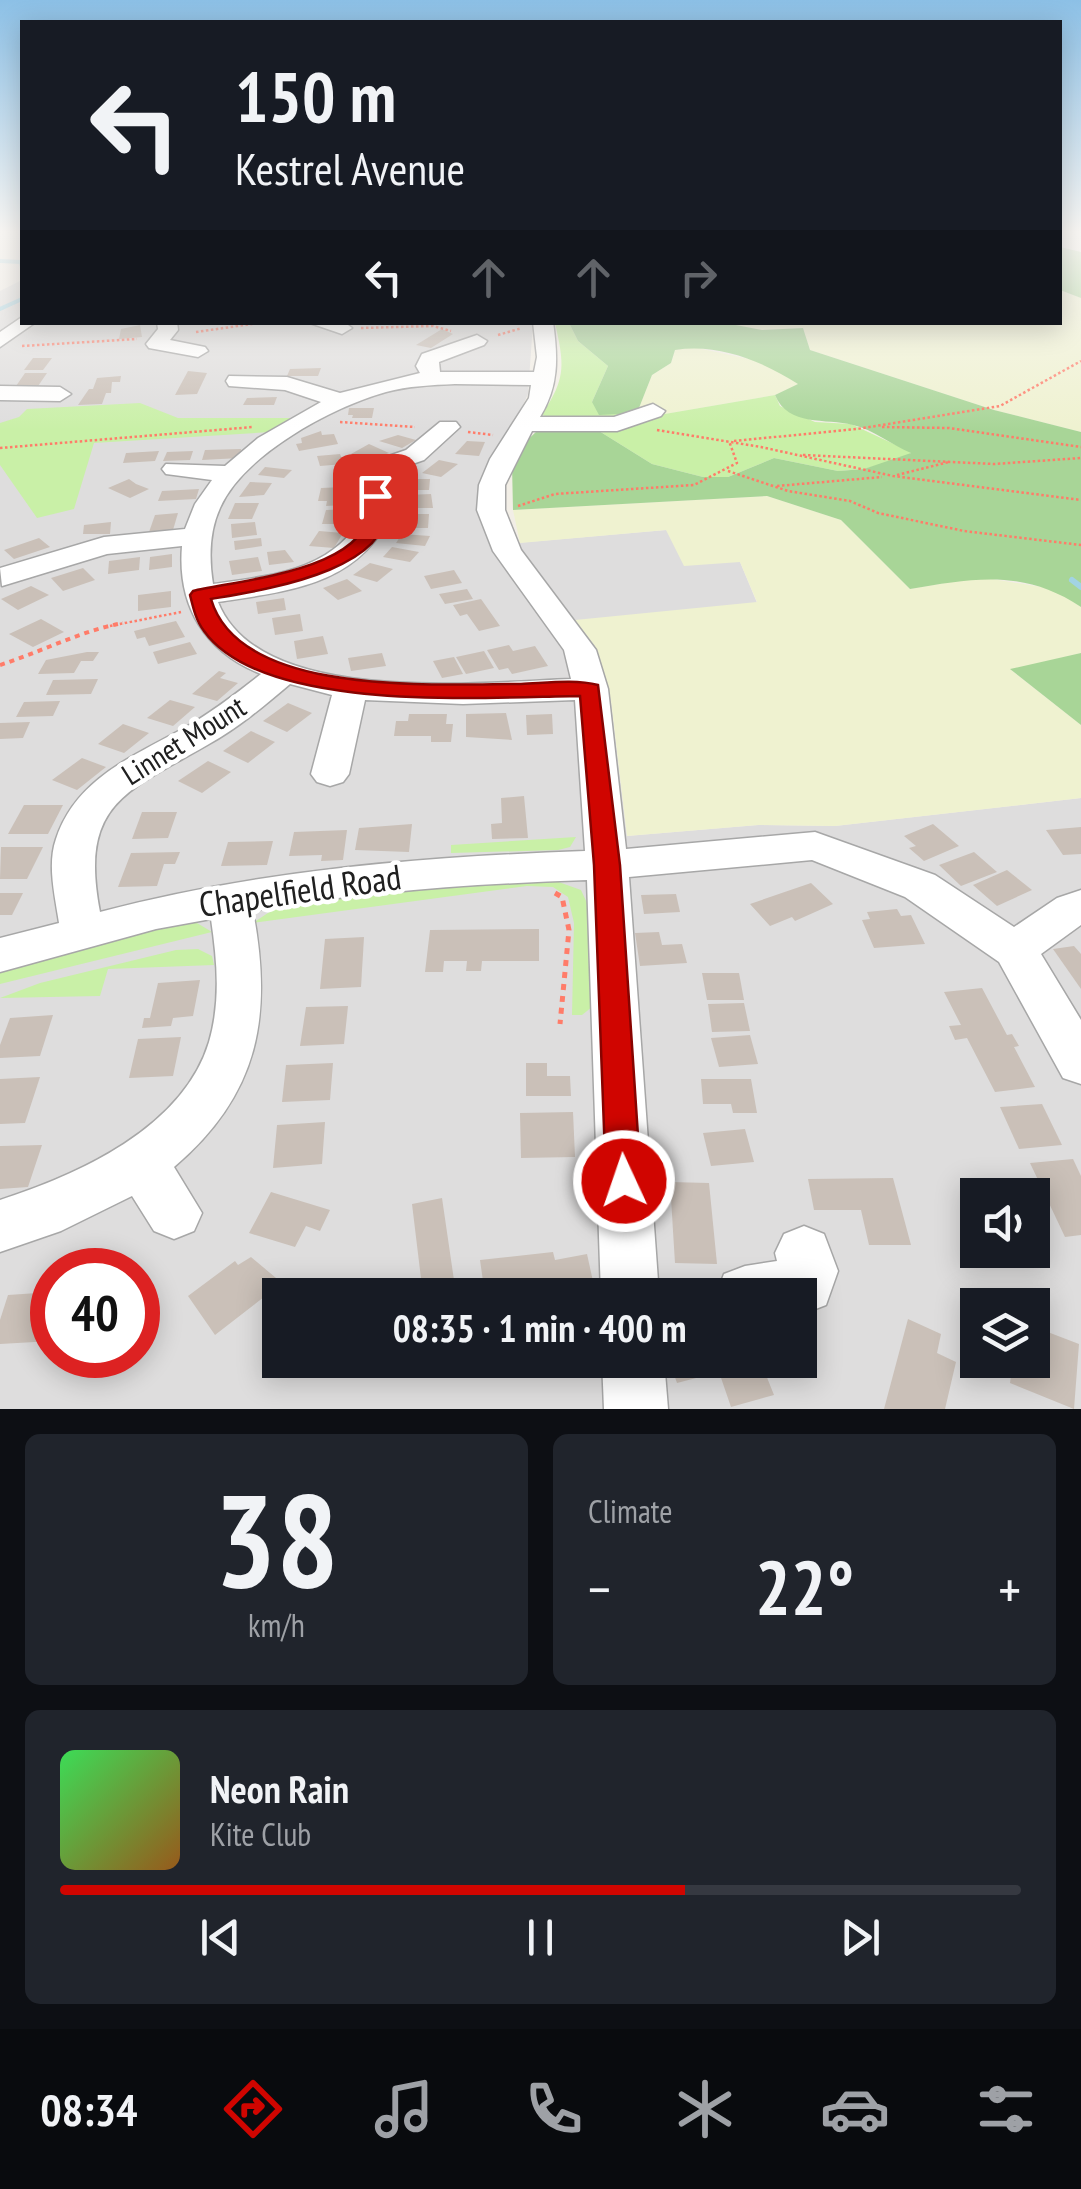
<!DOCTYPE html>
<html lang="en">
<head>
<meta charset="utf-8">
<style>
  :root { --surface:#171b24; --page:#20242c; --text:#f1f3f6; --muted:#9ea1a6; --line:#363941; --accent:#d00500 }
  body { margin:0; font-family:"PT Sans Narrow",sans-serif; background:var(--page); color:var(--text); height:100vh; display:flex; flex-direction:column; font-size:38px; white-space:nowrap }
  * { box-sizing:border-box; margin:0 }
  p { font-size:32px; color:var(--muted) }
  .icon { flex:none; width:55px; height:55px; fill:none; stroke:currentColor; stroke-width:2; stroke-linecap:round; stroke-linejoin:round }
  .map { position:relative; height:1409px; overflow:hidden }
  .details { display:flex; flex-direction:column; gap:25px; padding:25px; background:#0d0f14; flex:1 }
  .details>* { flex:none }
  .guide { position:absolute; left:20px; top:20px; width:1042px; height:305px; border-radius:0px; box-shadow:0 5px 25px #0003; background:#171b24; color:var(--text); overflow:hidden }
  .controls { position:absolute; left:960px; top:1178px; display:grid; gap:20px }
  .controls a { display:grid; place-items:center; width:90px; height:90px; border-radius:0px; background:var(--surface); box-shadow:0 5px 25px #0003; font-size:50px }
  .speed { position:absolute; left:30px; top:1248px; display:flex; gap:20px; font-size:50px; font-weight:700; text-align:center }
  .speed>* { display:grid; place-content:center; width:130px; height:130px; border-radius:50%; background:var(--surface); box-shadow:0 5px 25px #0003; line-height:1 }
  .speed .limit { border:15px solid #d22; background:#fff; color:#111 }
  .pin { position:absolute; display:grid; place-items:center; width:85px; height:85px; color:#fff; margin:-42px; border-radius:20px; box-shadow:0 5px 15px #0006 }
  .me { position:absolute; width:110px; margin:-55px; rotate:357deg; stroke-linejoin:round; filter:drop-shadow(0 0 8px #0008) }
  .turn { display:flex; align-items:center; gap:35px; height:210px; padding:0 50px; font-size:45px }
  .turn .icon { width:130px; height:130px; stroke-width:2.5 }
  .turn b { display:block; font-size:70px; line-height:85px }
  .lanes { display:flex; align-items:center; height:95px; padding:0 50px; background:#0003; justify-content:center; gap:50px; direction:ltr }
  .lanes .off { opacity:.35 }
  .big { font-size:75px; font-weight:700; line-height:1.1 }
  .details .tile { flex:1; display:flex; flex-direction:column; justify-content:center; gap:15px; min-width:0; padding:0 35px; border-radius:15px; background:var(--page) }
  .details .dial { align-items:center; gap:0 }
  .dial b { font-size:130px; line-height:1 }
  .song { display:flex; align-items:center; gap:30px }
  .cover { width:120px; height:120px; border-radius:15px; background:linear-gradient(135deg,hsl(130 70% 55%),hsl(30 70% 35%)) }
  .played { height:10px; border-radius:5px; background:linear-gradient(90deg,var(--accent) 65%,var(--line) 65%) }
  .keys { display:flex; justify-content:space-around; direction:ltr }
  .heat { display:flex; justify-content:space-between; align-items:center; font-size:55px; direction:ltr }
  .details .tiles { flex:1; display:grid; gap:25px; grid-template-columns:1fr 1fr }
  .tile:last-child { grid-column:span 2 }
  .trip { position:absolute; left:262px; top:1278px; width:555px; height:100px; border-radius:0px; background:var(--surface); box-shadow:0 5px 25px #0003; font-weight:700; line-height:100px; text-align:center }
  .dock { display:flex; height:160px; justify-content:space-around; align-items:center; background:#090b0e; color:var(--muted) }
  .dock .icon { width:70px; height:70px }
  .dock .active { color:var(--accent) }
  .dock b { font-size:45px; color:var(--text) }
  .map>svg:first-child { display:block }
</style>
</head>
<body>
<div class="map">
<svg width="1081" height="1409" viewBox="0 0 1081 1409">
  <rect width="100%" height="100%" fill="#f2eee6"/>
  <path fill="#dedddd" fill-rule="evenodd" d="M22 280V322L533 323 528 394 481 496 494 545 666 530 740 562 757 603 595 646 611 701 627 836 758 825 835 826 1081 798V1409H0V291ZM978 1195H1032V1250H978ZM52 1270H138V1355H52ZM280 1295H800V1360H280ZM978 1305H1032V1360H978Z"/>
  <g fill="#eff2d0">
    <polygon points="1060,290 1081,298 1081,432 994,410 810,350 803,328 762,330 720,323 1060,322"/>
    <polygon points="693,347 763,362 799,384 775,395 653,416 637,413 652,375 671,363 675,350"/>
    <polygon points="767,496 841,520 910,589 980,577 1054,589 1081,607 1081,653 1011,670 1081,725 1081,798 835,826 758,825 627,836 611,701 595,646 575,620 757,602 740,562 684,566 666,530 520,543 513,510"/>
  </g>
  <g fill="#c9f0a7">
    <path d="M555 323H569L578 341 608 366 592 402 653 416 775 395 780 406 815 422 851 424 911 452 908 457 864 469 838 471 774 458 728 477H703L652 464 591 426 541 415C567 379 564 363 555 323Z"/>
    <polygon points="140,403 178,418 296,418 270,432 94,443 74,509 37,518 0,465 0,423 19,417 27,409"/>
    <polygon points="576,837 570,847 558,850 451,853 451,845"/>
    <polygon points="553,880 581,890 587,903 592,1007 582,1015 572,1015 574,923 568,897 553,887 527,886 253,923 289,899 374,889"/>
    <polygon points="167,922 197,923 212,932 0,984 0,966"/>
    <polygon points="198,949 212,956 214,965 108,969 100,996 0,998 40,983 176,950"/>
  </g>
  <g fill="#a8d597">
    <polygon points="1060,247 1081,252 1081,298 1060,290"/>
    <path d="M720 322 762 330 803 328 810 350 994 410 1081 432V607C1024 569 974 578 910 589L841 520 767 496 513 510 512 465 520 447 537 431 554 425 591 426 652 464 703 477H728L774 458 838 471 864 469 911 453C892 445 874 430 853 425 826 418 788 427 775 395L798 384C762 361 718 343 675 350L671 363 652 375 637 413 599 415 592 402 608 366 578 341 569 323Z"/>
    <polygon points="1081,653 1081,725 1010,669"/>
  </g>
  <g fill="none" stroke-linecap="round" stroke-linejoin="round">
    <g stroke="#a2d3e3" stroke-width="4">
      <polyline points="0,261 21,262 22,268"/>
      <polyline points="0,309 22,299"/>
    </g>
    <polyline stroke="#a2d3e3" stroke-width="6" points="1072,580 1081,587"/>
  </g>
  <g fill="#cac0b8">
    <polygon points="140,325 142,337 119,339 121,329"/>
    <polygon points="442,329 453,334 431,348 416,345"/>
    <polygon points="33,358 52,358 43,370 24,370"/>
    <polygon points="321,368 318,376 287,376 290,369"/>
    <polygon points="188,371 207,373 197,394 175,395"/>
    <polygon points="25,373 47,373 36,389 14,389"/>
    <polygon points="121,376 120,382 112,382 111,393 106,393 102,404 78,405 89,389 93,389 97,378"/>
    <polygon points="277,397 274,405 243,405 247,398"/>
    <polygon points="349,408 374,408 372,418 352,418 353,415 348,415"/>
    <polygon points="321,431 322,435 334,434 338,444 299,451 296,444 302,443 301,438"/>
    <polygon points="398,435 416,440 402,448 379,441"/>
    <polygon points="467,441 485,442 479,456 455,454"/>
    <polygon points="369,444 389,453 359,464 351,454"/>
    <polygon points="241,449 240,458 202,460 205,450"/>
    <polygon points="159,451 155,461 123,463 126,453"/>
    <polygon points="193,451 190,460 163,461 167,452"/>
    <polygon points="340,454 344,464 320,466 317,456"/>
    <polygon points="439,460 458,464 441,477 422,473"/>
    <polygon points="265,467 292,470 284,478 258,475"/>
    <polygon points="129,479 136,484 149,489 130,498 108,488"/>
    <polygon points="406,479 430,479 429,490 404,490"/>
    <polygon points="250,482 272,483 264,495 239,497"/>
    <polygon points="344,487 342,505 326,506 327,501 318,501 321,488"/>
    <polygon points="199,489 196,499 158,501 162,491"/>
    <polygon points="431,494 433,508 405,508 407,495"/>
    <polygon points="235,503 259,503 252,519 228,519"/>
    <polygon points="350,509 347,524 322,524 326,510"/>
    <polygon points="178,513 173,530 149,532 155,515"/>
    <polygon points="406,514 429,514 428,528 405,528"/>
    <polygon points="111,522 110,534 83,534 84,525"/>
    <polygon points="255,522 257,535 232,538 231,524"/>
    <polygon points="319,531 343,533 334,548 309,546"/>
    <polygon points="402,534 430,536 425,546 396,543"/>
    <polygon points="39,538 50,547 14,559 4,550"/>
    <polygon points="261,538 262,546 235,550 234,541"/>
    <polygon points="392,547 419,552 410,562 383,557"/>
    <polygon points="285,550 294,562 269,565 267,552"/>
    <polygon points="172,554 172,567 149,570 150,557"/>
    <polygon points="140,557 139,570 108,574 109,561"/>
    <polygon points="258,557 262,571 232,575 229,561"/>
    <polygon points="370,563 393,569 377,582 353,575"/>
    <polygon points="83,568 95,580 63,591 51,578"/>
    <polygon points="454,570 462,583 431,589 424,576"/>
    <polygon points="347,579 362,591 338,600 323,588"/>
    <polygon points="31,586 49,595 18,610 1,599"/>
    <polygon points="467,589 473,599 445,604 439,594"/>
    <polygon points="171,591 171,607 138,611 138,595"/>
    <polygon points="284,598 286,610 258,614 256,602"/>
    <polygon points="481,599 500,626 479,631 467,614 460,616 453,605"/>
    <polygon points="300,614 303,631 275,635 272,618"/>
    <polygon points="41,619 64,632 33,647 9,634"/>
    <polygon points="176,621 185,637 149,646 145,637 137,639 134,631"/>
    <polygon points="323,636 328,654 297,659 294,641"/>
    <polygon points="190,642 197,654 158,664 153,652"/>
    <polygon points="509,645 513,651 535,646 548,666 512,674 508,668 499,670 487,650"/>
    <polygon points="484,651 494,668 466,674 456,657"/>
    <polygon points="87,652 99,652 93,661 81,661 74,673 38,674 46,660"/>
    <polygon points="382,653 386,666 351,671 348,658"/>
    <polygon points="454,657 463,674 442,678 433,661"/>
    <polygon points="219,671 226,673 220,678 238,683 217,701 192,694"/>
    <polygon points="98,679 91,694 46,695 53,680"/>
    <polygon points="170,700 195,707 173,726 147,718"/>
    <polygon points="60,701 53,716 16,717 24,702"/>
    <polygon points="288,703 312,713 287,732 263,721"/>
    <polygon points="506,713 512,740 466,737 466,714"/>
    <polygon points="409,714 447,714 446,724 453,724 451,742 431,742 431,736 394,736 396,721 408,721"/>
    <polygon points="552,714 553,734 527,735 526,715"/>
    <polygon points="30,722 23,738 0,739 0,723"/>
    <polygon points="123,724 149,733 124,753 98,744"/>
    <polygon points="251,731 275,742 248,763 223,751"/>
    <polygon points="82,758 106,767 77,790 52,780"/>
    <polygon points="208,761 231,772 202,793 178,781"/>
    <polygon points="524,796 528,838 492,839 491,824 502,823 501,798"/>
    <polygon points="24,805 63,805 48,834 8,834"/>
    <polygon points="142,812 177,812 168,838 132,839"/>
    <polygon points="412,824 409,852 355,850 359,828"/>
    <polygon points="933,824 959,846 924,861 909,848 916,846 904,836"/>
    <polygon points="1081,827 1081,854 1063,855 1046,830"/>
    <polygon points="347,830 343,860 321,861 322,855 289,856 294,832"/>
    <polygon points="273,841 267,865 221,866 228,842"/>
    <polygon points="1,847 43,847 27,879 0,879"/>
    <polygon points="180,852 175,864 164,864 157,886 118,887 131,853"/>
    <polygon points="974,852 997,872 961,886 939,865"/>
    <polygon points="1007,870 1032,890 997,906 973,885"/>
    <polygon points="811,883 833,904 795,921 792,917 770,926 750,904"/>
    <polygon points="0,893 23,893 12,915 0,915"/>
    <polygon points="676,894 680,912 644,914 641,895"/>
    <polygon points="897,909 901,916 911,915 925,944 874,948 862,920 870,919 867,912"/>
    <polygon points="539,929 539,961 482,961 481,971 466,971 467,961 444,961 443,972 425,972 430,930"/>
    <polygon points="659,932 662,945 682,944 687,963 640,966 635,933"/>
    <polygon points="364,937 361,987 320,989 325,939"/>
    <polygon points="1074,946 1081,954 1081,989 1053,949"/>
    <polygon points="702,973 739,973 744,1000 707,1000"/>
    <polygon points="200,980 193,1016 173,1018 171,1026 142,1028 144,1018 150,1018 158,983"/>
    <polygon points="982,988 1007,1035 1012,1034 1019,1046 1014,1047 1035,1087 995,1092 967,1038 955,1040 949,1026 961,1025 944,992"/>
    <polygon points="744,1003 750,1031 712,1032 708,1004"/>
    <polygon points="348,1006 344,1044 300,1046 306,1007"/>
    <polygon points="53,1015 40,1056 0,1058 0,1045 10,1018"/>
    <polygon points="750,1035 758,1064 719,1067 711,1038"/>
    <polygon points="181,1037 173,1076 129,1078 138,1039"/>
    <polygon points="333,1063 330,1100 282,1102 286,1065"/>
    <polygon points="526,1063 547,1063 547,1076 570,1076 571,1096 526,1096"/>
    <polygon points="40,1077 25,1123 0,1124 0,1079"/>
    <polygon points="701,1079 751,1079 757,1113 733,1113 731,1104 703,1104"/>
    <polygon points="1042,1104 1062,1145 1019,1149 1000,1107"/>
    <polygon points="573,1112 575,1157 521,1158 520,1113"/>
    <polygon points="325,1122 322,1164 273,1168 277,1125"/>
    <polygon points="745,1129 754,1162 711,1166 703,1133"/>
    <polygon points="42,1145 28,1187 0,1189 0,1146"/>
    <polygon points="1073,1159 1081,1176 1081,1235 1065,1237 1030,1163"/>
    <polygon points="893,1178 911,1245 869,1245 861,1210 814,1210 808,1179"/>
    <polygon points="670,1182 709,1183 717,1264 675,1263"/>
    <polygon points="271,1192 330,1210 320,1231 306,1226 295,1247 249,1233"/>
    <polygon points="442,1198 455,1287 478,1283 480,1295 423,1295 412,1204"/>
    <polygon points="553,1252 555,1260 587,1254 596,1295 485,1295 480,1260"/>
    <polygon points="251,1257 282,1283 215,1335 188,1296 235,1261 238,1265"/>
    <polygon points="52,1292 52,1341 0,1344 0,1320 8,1295"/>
    <polygon points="159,1298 148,1351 138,1351 138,1299"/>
    <polygon points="908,1319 941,1334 937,1353 956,1362 945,1409 884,1409"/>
    <polygon points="1032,1326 1079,1344 1074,1409 1010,1383 1013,1360 1032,1360"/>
    <polygon points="669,1360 760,1360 774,1395 731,1407 719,1372 677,1383"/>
  </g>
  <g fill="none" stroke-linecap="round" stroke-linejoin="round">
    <g stroke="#a7a7a7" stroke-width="3">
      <g id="minor">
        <polygon points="22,317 22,322 36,322 0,347 0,332"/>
        <polygon points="157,322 177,322 178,330 170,340 205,347 208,351 198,357 149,348 146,344 158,329"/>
        <polygon points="307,322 344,322 352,328 342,334"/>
        <path d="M533 322H553C558 358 559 386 540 417H614L653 404 665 411 661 416 617 431H532L505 485V510L521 550 596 650 608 689 626 849 815 832 935 875 1014 927 1057 898 1081 890V925L1041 954 1081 1020V1084L1063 1078 999 962 905 897 812 860 629 877 659 1295H601L587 880C474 884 364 891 253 911 273 1016 259 1095 174 1167L202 1213 194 1231 174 1239 154 1231 132 1196 61 1231 0 1252V1200C78 1175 183 1128 209 1042 221 1001 217 960 211 919L156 929 0 972V938L59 923C55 896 47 865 56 839 76 778 134 756 186 727 212 712 237 693 261 674 205 652 177 606 182 546L107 554 2 586 0 568 104 537 185 529 195 504 212 480 166 474 162 469 166 464 225 466 258 438 321 402 285 390 229 386 226 381 229 376 287 377 340 393 420 373 416 366 422 354 477 335 487 341 484 345 439 362 440 372H534L537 357ZM455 384 531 385 529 398 490 459 479 485 477 510 493 551 564 650 571 679C480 682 259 707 218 602 290 591 361 585 393 510L375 477 424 460 460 427 456 422H440L406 450 351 469 347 474 365 510C338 570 272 576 213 584 209 559 209 532 220 508 243 455 332 407 386 392 408 386 432 385 455 384ZM290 684 332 695 311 774 317 782 330 786 343 782 349 774 365 700 463 704 575 700 585 851C421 857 259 870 100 912 79 803 126 792 209 744 238 728 264 706 290 684Z"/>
        <polygon points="0,386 60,387 71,394 60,401 0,400"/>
        <polygon points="804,1226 824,1234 838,1271 826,1305 800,1315 800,1295 716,1295 724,1274 745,1266 777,1261 775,1253 784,1234"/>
        <polygon points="602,1360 664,1360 668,1409 604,1409"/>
      </g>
    </g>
    <g stroke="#ff7c69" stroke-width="2.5" stroke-dasharray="2.5 2.5" stroke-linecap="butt">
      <polyline points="361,328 433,326 451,331"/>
      <polyline points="196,332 266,322"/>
      <polyline points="498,335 522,328"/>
      <polyline points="22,346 137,339"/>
      <polyline points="340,422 415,427"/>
      <polyline points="882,427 949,428 1081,447"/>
      <polyline points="657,430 761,447 893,476 1081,500"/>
      <polyline points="468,432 493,435"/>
      <polyline points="734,441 857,429 1000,406 1081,361"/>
      <polyline points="0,448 253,427"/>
      <polyline points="803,455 994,464 1081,458"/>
      <polyline points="728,471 788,491 850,501 878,513 964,531 1081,545"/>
      <polyline points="897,475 949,462"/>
      <polyline points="777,486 882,477"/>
      <polyline points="518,506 555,494 694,485 737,463 729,441"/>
      <polyline points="110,626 181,612"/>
    </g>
    <path stroke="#ff7c69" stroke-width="4" stroke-dasharray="5 5" stroke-linecap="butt" d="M0 665C41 652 80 631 123 623"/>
    <polyline stroke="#ff7c69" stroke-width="5" stroke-dasharray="6 6" stroke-linecap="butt" points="555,893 562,897 569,930 560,1024"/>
    <use href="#minor" fill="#fff" fill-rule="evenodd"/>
  </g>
  <linearGradient id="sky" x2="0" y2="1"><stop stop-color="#8cc0e6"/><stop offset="0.54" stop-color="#f9f7f4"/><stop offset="1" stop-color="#f9f7f4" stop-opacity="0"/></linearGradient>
  <rect width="1081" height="430" fill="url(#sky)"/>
  <path fill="#d00500" stroke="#870300" stroke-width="2.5" d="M375 491 383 496C407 570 257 591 211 599 240 698 439 684 521 684 546 683 575 679 598 685L620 865 641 1181 636 1193 624 1197 611 1193 606 1181 594 865 580 696C487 697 263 714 204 631 196 621 193 607 190 595L193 591C237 580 388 569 366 496Z"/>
  <g text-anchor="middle" stroke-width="9" stroke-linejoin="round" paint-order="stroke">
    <g font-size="30" fill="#202020" stroke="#fff">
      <text transform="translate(184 741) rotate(-32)" y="10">Linnet Mount</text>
    </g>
    <g font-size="35" fill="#202020" stroke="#fff">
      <text transform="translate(300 891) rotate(-8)" y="12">Chapelfield Road</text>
    </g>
  </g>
</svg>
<div class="controls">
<a><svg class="icon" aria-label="sound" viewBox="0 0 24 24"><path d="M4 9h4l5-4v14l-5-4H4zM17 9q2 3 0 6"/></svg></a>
<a><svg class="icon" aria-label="layers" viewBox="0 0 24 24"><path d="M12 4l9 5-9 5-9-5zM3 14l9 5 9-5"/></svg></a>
</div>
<div class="speed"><div class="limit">40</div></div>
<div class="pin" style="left:375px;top:496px;background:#d93025"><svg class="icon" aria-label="arrive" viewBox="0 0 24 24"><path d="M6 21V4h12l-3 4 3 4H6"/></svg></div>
<svg class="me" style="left:624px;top:1181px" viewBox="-20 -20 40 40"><circle r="17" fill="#d00500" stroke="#fff" stroke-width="3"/><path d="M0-11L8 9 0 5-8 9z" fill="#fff"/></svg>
<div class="trip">08:35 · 1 min · 400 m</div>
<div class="guide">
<div class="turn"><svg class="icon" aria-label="left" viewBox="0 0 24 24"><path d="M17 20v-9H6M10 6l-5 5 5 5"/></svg><div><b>150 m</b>Kestrel Avenue</div></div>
<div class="lanes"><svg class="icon" aria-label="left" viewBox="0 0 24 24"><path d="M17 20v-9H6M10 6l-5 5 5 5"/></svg><svg class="icon off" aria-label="ahead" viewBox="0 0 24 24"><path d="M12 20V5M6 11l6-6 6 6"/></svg><svg class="icon off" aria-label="ahead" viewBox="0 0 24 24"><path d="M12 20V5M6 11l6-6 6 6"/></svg><svg class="icon off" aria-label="right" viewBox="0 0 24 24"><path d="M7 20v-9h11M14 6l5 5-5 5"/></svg></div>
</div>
</div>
<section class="details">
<div class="tiles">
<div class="tile dial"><b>38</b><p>km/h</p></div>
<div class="tile"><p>Climate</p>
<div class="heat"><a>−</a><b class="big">22°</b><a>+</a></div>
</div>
<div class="tile">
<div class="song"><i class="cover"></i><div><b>Neon Rain</b><p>Kite Club</p></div></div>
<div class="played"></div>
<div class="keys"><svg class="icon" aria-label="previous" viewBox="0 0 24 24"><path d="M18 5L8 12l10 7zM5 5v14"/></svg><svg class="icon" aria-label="pause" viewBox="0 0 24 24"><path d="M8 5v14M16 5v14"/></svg><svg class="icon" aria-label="next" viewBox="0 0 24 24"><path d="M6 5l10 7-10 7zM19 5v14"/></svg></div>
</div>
</div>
</section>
<nav class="dock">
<b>08:34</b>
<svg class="icon active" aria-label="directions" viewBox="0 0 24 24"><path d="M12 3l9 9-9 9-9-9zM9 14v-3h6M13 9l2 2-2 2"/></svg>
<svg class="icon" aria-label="music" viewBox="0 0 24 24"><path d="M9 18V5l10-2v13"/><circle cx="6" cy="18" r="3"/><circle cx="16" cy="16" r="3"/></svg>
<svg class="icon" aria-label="phone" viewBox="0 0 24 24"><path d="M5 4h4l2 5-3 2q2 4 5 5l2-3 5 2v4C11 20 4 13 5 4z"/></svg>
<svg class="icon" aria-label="climate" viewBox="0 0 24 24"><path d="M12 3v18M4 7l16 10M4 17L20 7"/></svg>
<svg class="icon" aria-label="car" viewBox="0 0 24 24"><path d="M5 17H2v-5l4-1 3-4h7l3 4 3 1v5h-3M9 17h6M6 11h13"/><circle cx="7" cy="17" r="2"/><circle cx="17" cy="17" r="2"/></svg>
<svg class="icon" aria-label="filters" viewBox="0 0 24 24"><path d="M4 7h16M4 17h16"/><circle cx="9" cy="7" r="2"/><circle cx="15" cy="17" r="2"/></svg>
</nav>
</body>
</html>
